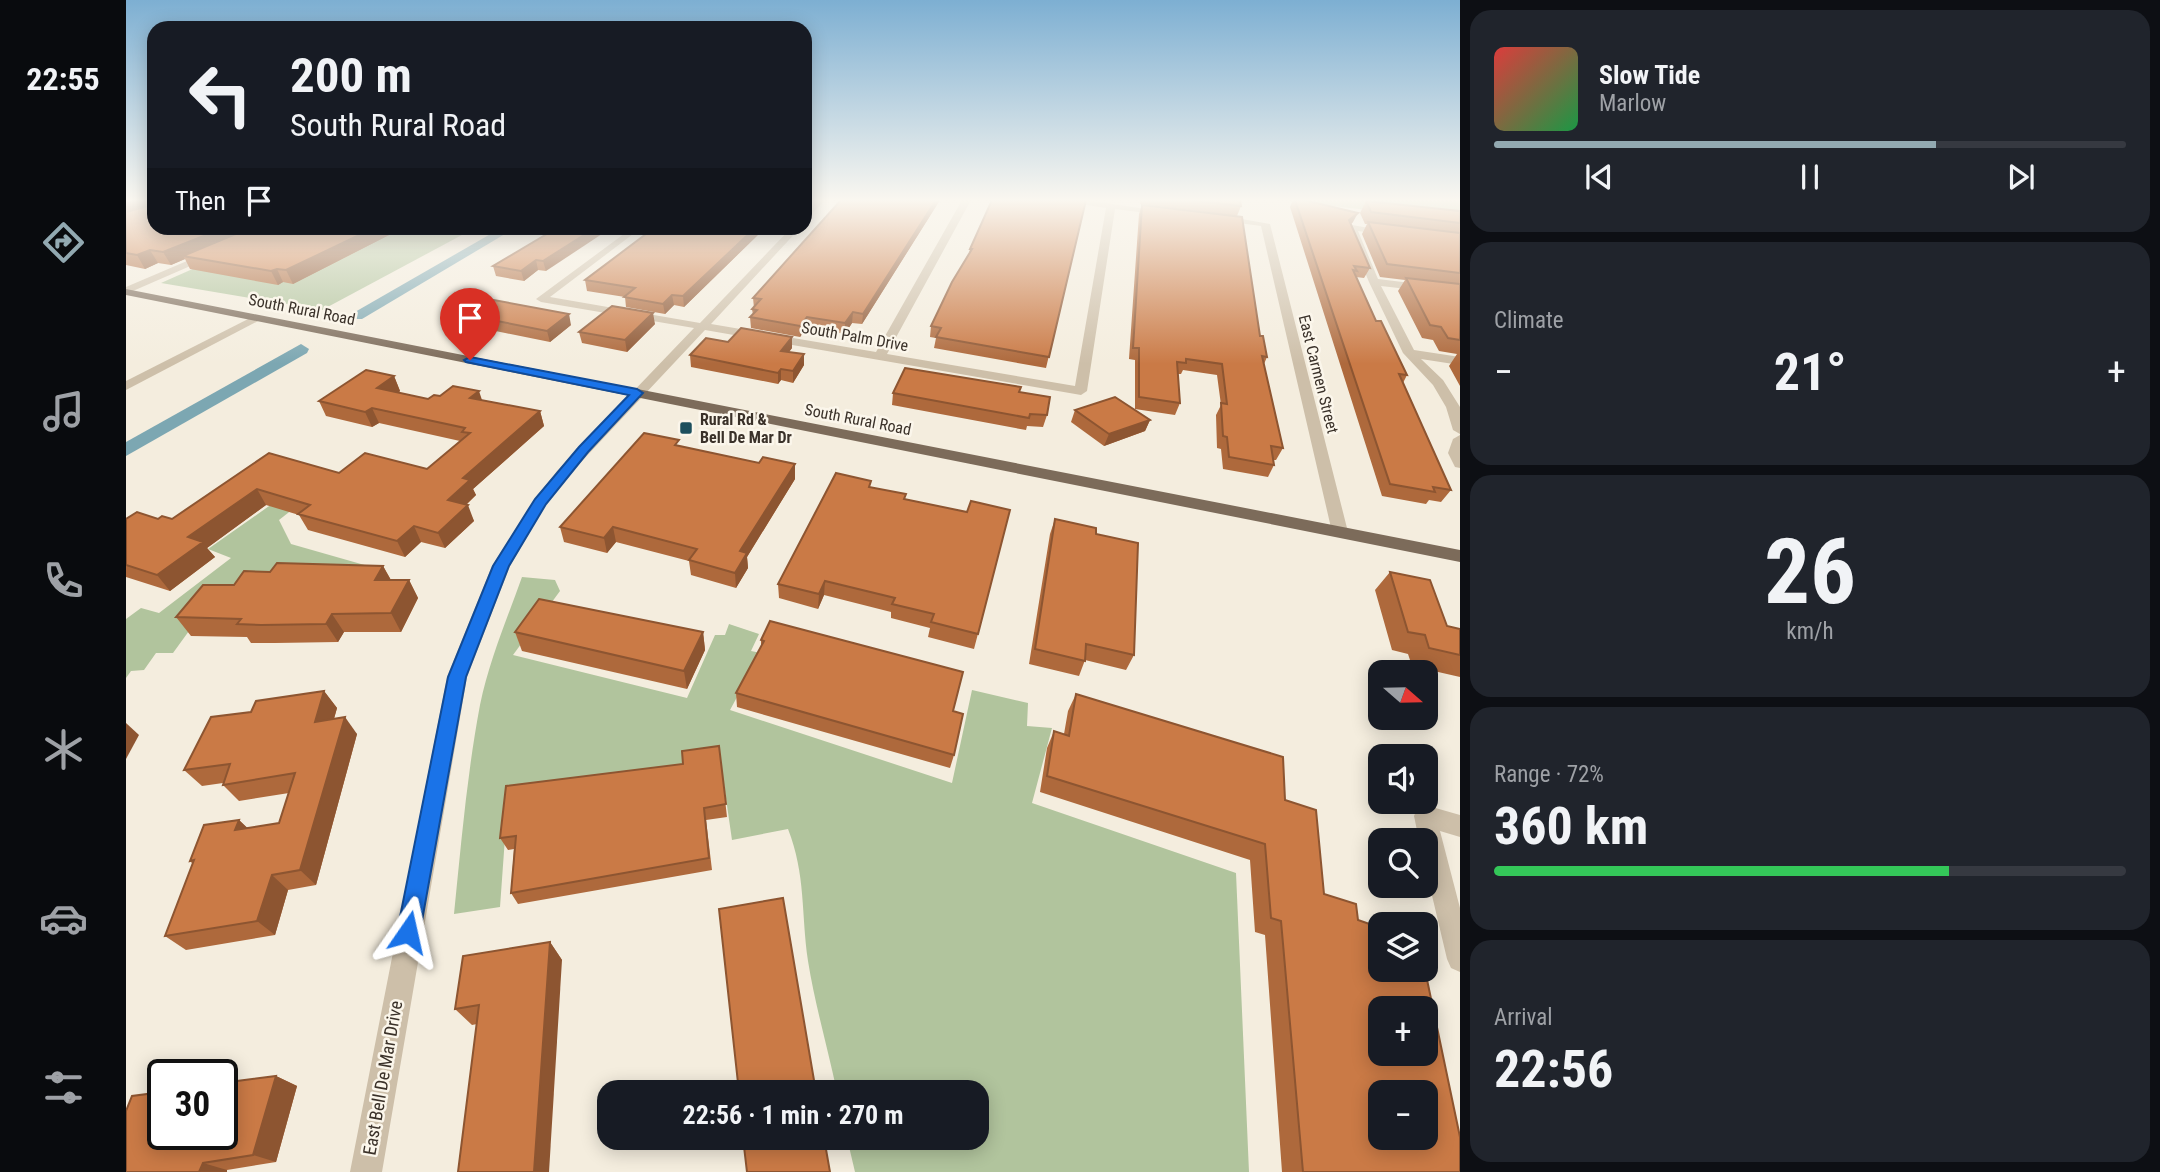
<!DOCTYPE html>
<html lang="en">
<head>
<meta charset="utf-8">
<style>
  :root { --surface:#171b24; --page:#20242c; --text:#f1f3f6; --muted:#9ea1a6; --line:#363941; --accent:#92a9b1 }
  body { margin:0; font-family:"Roboto Condensed",sans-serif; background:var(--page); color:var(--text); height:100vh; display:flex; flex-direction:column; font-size:26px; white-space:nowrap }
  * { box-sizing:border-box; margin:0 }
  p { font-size:23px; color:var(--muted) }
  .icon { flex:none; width:38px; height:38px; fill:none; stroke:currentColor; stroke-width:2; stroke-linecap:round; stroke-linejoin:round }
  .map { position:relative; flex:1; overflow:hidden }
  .side { display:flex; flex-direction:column; gap:10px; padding:10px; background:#0d0f14; width:700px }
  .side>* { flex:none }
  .guide { position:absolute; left:21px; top:21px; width:665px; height:214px; border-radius:21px; box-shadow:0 4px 18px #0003; background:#171b24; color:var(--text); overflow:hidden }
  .needle { width:46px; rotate:110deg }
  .fabs { position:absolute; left:1242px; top:660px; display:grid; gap:14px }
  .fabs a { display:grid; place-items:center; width:70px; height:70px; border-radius:14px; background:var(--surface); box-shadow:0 4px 18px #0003; font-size:35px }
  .speed { position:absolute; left:21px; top:1059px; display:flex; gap:14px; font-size:35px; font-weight:700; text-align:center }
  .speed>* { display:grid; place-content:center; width:91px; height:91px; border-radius:50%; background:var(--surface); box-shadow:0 4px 18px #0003; line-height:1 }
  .speed .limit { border:4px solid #111; border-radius:10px; background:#fff; color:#111 }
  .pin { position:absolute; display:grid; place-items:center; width:60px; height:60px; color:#fff; margin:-72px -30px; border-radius:50% 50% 50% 0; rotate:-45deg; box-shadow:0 0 7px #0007 }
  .pin .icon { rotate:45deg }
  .me { position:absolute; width:77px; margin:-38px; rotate:11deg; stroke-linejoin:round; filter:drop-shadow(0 0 5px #0008) }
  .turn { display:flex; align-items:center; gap:24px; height:147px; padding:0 28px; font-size:32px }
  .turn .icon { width:91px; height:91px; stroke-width:2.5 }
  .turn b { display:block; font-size:49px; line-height:60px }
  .then { display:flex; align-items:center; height:66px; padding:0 28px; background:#0003; gap:14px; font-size:26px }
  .big { font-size:52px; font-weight:700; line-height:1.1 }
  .side .widget { flex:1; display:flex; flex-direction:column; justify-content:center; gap:10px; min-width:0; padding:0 24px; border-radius:21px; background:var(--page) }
  .side .dial { align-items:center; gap:0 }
  .dial b { font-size:91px; line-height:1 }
  .song { display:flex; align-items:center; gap:21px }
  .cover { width:84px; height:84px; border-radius:10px; background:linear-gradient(135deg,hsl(0 70% 55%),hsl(140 70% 35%)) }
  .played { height:7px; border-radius:4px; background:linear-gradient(90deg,var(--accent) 70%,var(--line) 70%) }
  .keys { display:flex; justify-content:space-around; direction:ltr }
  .heat { display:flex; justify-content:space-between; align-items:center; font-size:38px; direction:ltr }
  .charge { height:10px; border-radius:5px; background:linear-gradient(90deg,#34c759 72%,var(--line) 0) }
  .trip { position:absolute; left:471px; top:1080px; width:392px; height:70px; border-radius:21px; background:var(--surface); box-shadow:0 4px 18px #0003; font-weight:700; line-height:70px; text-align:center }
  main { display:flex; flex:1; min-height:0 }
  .menu { display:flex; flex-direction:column; width:126px; justify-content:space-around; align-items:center; background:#090b0e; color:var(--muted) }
  .menu .icon { width:49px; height:49px }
  .menu .on { color:var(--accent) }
  .menu b { font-size:32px; color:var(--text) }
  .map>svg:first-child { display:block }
</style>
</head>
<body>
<main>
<nav class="menu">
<b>22:55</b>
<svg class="icon on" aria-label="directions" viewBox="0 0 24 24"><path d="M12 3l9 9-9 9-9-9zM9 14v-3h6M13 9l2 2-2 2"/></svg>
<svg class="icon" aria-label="music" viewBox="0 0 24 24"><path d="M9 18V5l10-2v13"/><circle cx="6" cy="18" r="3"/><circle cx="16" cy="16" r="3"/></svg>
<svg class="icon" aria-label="phone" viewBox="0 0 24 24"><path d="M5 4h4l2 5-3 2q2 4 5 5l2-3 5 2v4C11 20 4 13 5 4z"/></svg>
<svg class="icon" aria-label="climate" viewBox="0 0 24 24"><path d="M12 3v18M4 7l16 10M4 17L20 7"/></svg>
<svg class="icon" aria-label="car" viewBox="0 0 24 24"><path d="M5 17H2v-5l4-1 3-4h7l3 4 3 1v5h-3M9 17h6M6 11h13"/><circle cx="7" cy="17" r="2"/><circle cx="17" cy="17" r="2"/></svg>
<svg class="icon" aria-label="filters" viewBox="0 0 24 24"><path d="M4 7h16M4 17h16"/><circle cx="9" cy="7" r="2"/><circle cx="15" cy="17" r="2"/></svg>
</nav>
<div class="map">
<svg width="1334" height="1172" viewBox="0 0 1334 1172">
  <rect width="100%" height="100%" fill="#f4edde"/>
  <g fill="#b1c49d">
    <polygon points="1151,200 1334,200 1334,220"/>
    <polygon points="159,228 349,228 196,310 35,283"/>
    <polygon points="146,504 167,509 153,520 165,544 256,570 84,602 47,653 30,653 18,670 5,671 0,678 0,619 15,608 33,613 105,558 82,549"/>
    <path d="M396 577 429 580 434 591 387 655 561 698 589 635H599L603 624 633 634 625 651 635 653 604 710 826 783 846 690 902 703 901 726 926 728 906 803 1110 873 1123 1172H729L721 1138H850V1092H711C702 1049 689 1005 682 961 675 914 680 875 662 829L606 840 594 757 382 796 374 907 328 914C335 845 341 774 354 705 363 661 381 619 396 577Z"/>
  </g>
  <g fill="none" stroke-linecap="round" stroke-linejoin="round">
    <g fill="#7ca7b2" fill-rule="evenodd">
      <polygon points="375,228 389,228 236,319 224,319 222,316"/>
      <polygon points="175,344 183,349 181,353 0,456 0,442"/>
    </g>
    <g fill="#cdbfa9" fill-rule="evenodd">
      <polygon points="690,200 699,200 679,221 679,213"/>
      <polygon points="836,200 845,200 761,354 949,386 980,208 929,200 959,200 1041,212 1037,215 989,209 961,391 955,395 579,330 441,477 420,504 384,566 341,677 256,1172 224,1172 321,677 366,566 409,499 431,471 568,328 415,302 410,299 506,228 515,228 424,297 574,323 665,228 674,228 585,324 750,352"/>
      <polygon points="1093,215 1144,224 1222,532 1220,536 1208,536 1206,532 1135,226 1090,220 1089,218"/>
      <polygon points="1226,225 1266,232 1261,235 1232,231 1252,279 1334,289 1334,295 1255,286 1288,350 1334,357 1334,365 1295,359 1317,380 1334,407 1334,434 1327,430 1320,407 1307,385 1277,353 1243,282 1221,228"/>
      <polygon points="82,252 87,255 85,257 0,294 0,287"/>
      <polygon points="130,315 136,318 134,320 0,390 0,381"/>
      <polygon points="1334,435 1334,468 1329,467 1322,453 1327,439"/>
      <polygon points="1299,805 1334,815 1334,837 1314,831 1334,908 1334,972 1325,968 1321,959 1300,870 1300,840 1293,840 1288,816 1291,809"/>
    </g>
    <polygon fill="#7c6b5a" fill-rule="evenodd" points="0,289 1334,550 1334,562 0,295"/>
  </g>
  <g fill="#ae693c">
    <polygon points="0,200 28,228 262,232 263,235 167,284 157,282 152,285 64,269 59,259 45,265 32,263 19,269 0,265"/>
    <polygon points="715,200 814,200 736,324 726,323 719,334 681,327 674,337 625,328 624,317 627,315 626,309 628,308 627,298"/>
    <polygon points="960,200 920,368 808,348 810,338 804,337 805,326 843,254 844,249"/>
    <polygon points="1014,200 1114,200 1115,206 1111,216 1014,204"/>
    <polygon points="1167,200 1227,222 1225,224 1244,268 1238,278 1230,277 1250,321 1281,375 1277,383 1325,490 1315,502 1303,500 1300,504 1256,496 1164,207"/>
    <polygon points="1240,201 1334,211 1334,386 1323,366 1331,354 1313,351 1307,340 1296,338 1272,291 1279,280 1254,277 1236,234 1241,224 1239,224 1234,213"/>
    <polygon points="1016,205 1134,336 1141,357 1138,364 1157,448 1150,460 1147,460 1148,465 1142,477 1097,469 1095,449 1091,448 1090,415 1095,405 1091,375 1057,370 1055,374 1052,374 1054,403 1049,415 1009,409 1009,360 1003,359 1013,214"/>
    <polygon points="431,228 420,271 412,270 398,281 370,276 367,266"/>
    <polygon points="639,228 558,307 548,305 539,314 500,307 499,297 461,291 459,280"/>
    <polygon points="330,293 445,325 424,342 360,329 348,331 334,303"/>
    <polygon points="529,324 501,352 456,343 453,332"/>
    <polygon points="602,342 666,348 663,352 678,365 667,383 655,380 652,384 565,367 564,355"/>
    <polygon points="268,376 274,391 272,393 302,399 314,396 356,400 414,411 418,426 347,489 350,495 340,505 348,521 319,548 295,542 279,557 182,530 173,515 140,505 81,548 89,557 44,591 0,577 0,519 46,519 143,453 213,473 301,469 334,441 253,423 246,427 200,416 193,401"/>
    <polygon points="893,392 921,415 917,427 901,426 900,430 766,405 767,393"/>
    <polygon points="949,410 1024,420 1019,431 978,446 945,422"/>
    <polygon points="633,463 669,464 669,479 621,557 622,568 610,588 565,575 563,561 490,542 481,553 438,542 434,527"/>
    <polygon points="745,487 779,499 841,512 884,510 848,649 802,637 804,628 765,618 765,612 698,595 692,609 653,598 652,584"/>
    <polygon points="929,519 1008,655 1000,670 959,660 953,676 903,664 924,534"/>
    <polygon points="257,566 265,580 283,580 292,598 275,632 218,632 212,642 149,643 125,643 121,637 65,636 50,617 108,585 144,572"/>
    <polygon points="1264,572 1321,626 1334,629 1334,677 1286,666 1282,654 1266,650 1249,590"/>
    <polygon points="389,632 577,632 579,650 561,689 396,651"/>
    <polygon points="635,640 827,711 828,755 824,768 611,707 610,693 635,647"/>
    <polygon points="198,691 211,708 208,719 231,734 190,885 162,890 149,935 60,950 39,936 67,864 64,861 113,820 121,828 153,823 163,793 113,801 97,785 97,783 76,786 58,770 125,712"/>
    <polygon points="950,694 1159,800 1198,894 1232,920 1334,1172 1156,1172 1139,935 1129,932 1124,860 914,792 921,748 928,731 938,734 942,711"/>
    <polygon points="593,746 601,817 580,820 586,870 392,904 385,893 388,849 382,850 374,838 557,764"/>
    <polygon points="424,942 436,960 351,1024 346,1025 329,1009"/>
    <polygon points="150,1076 171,1086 150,1162 101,1170 101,1172 0,1172"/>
  </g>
  <g fill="#8d5531">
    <polygon points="7,200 23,200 27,208 0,218 0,203"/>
    <polygon points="810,200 814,200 736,324 737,314"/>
    <polygon points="1232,213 1227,222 1219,229 1223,220"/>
    <polygon points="98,228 134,228 57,256 59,259 45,265 37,252"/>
    <polygon points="248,228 271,228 262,232 263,235 167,284 160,270"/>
    <polygon points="469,228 485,228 420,271 417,261"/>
    <polygon points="629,228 639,228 558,307 557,296"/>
    <polygon points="24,250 32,263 19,269 11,255"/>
    <polygon points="410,260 412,270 398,281 395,271"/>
    <polygon points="151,269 157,282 152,285 145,271"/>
    <polygon points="546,295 548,305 539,314 537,304"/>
    <polygon points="727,312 726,323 719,334 719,323"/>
    <polygon points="527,313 529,324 501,352 499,340"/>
    <polygon points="443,314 445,325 424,342 421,331"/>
    <polygon points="681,317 681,327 674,337 674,326"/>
    <polygon points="356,318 360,329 348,331 344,320"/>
    <polygon points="666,337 666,348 655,362 655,351"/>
    <polygon points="678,354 678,365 667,383 667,371"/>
    <polygon points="655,369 655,380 652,384 652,373"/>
    <polygon points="268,376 274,391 258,403 251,388"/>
    <polygon points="353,391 358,406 344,398"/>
    <polygon points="246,408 253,423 246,427 239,412"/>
    <polygon points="414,411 418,426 347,489 350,495 328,516 322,500 337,478"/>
    <polygon points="1024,420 1019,431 978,446 983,434"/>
    <polygon points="669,464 669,479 621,557 622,568 610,588 609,573 614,551"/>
    <polygon points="131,489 140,505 81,548 89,557 44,591 31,575 62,537"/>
    <polygon points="342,505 348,521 319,548 312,533"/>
    <polygon points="288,526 295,542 279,557 271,541"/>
    <polygon points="487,527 490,542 481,553 478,538"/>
    <polygon points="257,566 267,584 249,580"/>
    <polygon points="283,580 292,598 275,632 265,613"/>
    <polygon points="699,581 698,595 692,609 693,594"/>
    <polygon points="206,614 218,632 212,642 200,624"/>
    <polygon points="577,632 579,650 561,689 558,671"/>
    <polygon points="198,691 211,708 202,739 189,722"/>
    <polygon points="219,717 231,734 190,885 174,870"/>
    <polygon points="0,723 13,735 0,759"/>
    <polygon points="113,820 130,836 109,830"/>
    <polygon points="146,875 162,890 149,935 131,921"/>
    <polygon points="424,942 436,960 423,1172 408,1172"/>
    <polygon points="150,1076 171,1086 150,1162 127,1155"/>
    <polygon points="77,1163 101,1170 101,1172 73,1172"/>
  </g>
  <g fill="#ca7a46" stroke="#8d5531" stroke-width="2" fill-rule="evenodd">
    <polygon points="23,200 28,200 28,228 98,228 37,252 24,250 11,255 0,253 0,212 22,206"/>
    <polygon points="715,200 810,200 737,314 727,312 719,323 681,317 674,326 624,317 631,310 626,309 635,299 627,298"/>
    <polygon points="866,200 960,200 923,357 810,337 815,328 805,326 826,282 846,249 844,249"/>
    <polygon points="1064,200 1114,200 1115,206"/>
    <polygon points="1169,200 1178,200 1232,213 1223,220 1244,268 1228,266 1231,271 1227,270 1250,321 1255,321 1281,375 1273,374 1325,490 1307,487 1309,492 1264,484"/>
    <polygon points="1240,201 1334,211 1334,223 1245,212"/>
    <polygon points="1016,205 1116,217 1134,336 1137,336 1141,357 1136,356 1157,448 1145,446 1148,465 1103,457 1101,437 1097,436 1095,403 1101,404 1096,364 1060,359 1060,363 1051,362 1054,403 1013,397 1013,348 1007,348"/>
    <polygon points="1242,222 1334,233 1334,273 1261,264"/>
    <polygon points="124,228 248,228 160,270 151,269 145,271 57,256"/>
    <polygon points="431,228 469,228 417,261 410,260 395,271 367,266"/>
    <polygon points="528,228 629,228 557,296 546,295 537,304 498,297 509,288 459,280"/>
    <polygon points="1280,278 1334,284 1334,340 1322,338 1315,327 1304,325"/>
    <polygon points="330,293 443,314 421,331 356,318 344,320"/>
    <polygon points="486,306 527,313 499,340 453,332"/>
    <polygon points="615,328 666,337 655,351 678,354 667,371 655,369 652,373 564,355 580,338 602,342"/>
    <polygon points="779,368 895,387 893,392 924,397 921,415 904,414 903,418 767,393"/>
    <polygon points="240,370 268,376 251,388 302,399 308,395 314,396 327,386 353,391 344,398 414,411 337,478 344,480 322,500 342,505 312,533 288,526 271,541 172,514 184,505 131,489 62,537 77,542 31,575 0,565 0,519 11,512 32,519 36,516 46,519 143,453 213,473 239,453 301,469 344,433 336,432 339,428 246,408 239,412 193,401"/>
    <polygon points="989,397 1024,420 983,434 949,410"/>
    <polygon points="518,433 553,440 549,445 633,463 637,457 669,464 614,551 621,553 609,573 563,560 571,549 487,527 478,538 434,527"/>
    <polygon points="710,473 745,481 743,487 780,494 778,499 841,512 845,501 884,510 852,634 805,622 808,614 766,604 769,598 699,581 693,594 652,584"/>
    <polygon points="929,519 970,528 970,534 1012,543 1008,655 960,644 959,661 909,649"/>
    <polygon points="151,563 257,566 249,580 283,580 265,613 206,614 200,624 135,625 111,624 115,619 50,617 77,585 108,585 118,571 144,572"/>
    <polygon points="1264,572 1304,580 1321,626 1334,629 1334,655 1303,648 1299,635 1282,632"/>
    <polygon points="413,599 577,632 558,671 389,632"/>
    <polygon points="644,621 837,672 827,711 837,714 828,755 610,693 638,641 635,640"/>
    <polygon points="198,691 189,722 219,717 174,870 146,875 131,921 39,936 68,860 64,861 78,825 113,820 109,830 153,823 169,773 97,785 104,764 58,770 85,717 125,712 130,701"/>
    <path d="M950 694 1157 757 1159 800 1190 810 1198 894 1230 904 1232 920 1255 928V970H1299L1334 1137V1172H1177L1155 921 1145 918 1139 844 921 776 928 731 943 736ZM1255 1008H1300V1054H1255ZM1255 1092H1300V1138H1255Z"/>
    <polygon points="593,746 600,804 578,808 583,858 385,893 390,836 374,838 380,786 557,764 556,751"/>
    <polygon points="657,898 690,1092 613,1092 593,909"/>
    <polygon points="424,942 408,1172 332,1172 353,1005 329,1009 337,956"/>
    <polygon points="150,1076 127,1155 77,1163 73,1172 0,1172 0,1111 6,1096 37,1092 37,1134 96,1134 96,1083"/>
    <polygon points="617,1138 698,1138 704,1172 621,1172"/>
  </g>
  <linearGradient id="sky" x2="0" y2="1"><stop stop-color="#7dafd2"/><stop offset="0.55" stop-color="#faf7f0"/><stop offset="1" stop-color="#faf7f0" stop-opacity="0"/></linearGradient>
  <rect width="1334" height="364" fill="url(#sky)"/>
  <polygon fill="#1a73e8" stroke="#114b97" stroke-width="2" points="344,357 511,389 517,393 462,452 420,504 383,566 340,677 294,932 291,940 282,944 274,940 271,932 322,677 367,566 409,499 453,447 503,395 340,362 338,360"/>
  <rect fill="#1d4f5d" stroke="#fbf6eb" stroke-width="2.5" x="553" y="421" width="14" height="14" rx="3.5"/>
  <g text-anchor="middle" stroke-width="5" stroke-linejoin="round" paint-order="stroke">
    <g font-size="16" fill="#3a3129" stroke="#fbf6eb">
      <text transform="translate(176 309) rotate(11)" y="6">South Rural Road</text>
      <text transform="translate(729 336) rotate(10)" y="6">South Palm Drive</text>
      <text transform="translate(1193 374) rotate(76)" y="6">East Carmen Street</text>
      <text transform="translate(732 419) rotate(11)" y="6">South Rural Road</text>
    </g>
    <g font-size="16" font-weight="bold" fill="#3a3129" stroke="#fbf6eb" text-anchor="start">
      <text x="574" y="425">Rural Rd &amp;<tspan x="574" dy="18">Bell De Mar Dr</tspan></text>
    </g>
    <g font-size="18" fill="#3a3129" stroke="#fbf6eb">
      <text transform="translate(257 1078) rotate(-80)" y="6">East Bell De Mar Drive</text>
    </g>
  </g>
</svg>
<div class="fabs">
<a><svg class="needle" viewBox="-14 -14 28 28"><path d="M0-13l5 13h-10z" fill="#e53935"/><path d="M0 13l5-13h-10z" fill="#9ea1a6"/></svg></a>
<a><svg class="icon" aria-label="sound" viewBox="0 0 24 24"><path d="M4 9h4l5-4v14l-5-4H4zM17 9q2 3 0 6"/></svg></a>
<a><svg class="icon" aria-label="search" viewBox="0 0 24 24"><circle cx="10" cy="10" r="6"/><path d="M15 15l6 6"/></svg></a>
<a><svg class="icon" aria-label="layers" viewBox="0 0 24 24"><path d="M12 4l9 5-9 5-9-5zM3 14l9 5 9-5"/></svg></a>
<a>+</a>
<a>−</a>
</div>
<div class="speed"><div class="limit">30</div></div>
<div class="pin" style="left:344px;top:360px;background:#d93025"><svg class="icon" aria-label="arrive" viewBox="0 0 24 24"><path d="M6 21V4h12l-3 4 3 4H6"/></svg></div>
<svg class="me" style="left:282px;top:932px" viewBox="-20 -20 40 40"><path d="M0-17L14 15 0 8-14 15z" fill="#1a73e8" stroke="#fff" stroke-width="4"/></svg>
<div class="trip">22:56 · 1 min · 270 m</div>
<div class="guide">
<div class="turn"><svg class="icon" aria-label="left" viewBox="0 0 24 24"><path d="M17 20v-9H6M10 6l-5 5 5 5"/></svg><div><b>200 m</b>South Rural Road</div></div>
<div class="then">Then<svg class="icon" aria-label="arrive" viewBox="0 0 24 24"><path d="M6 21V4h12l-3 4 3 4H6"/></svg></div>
</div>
</div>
<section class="side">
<div class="widget">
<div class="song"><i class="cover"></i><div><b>Slow Tide</b><p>Marlow</p></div></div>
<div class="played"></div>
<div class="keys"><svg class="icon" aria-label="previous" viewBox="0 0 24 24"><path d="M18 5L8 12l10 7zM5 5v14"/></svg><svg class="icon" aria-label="pause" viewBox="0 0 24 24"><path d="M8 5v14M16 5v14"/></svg><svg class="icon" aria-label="next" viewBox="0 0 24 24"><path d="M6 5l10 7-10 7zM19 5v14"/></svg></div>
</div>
<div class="widget"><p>Climate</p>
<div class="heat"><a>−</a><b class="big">21°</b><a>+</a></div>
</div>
<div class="widget dial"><b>26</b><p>km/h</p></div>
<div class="widget"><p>Range · 72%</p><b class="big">360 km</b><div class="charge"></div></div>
<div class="widget"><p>Arrival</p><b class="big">22:56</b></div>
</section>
</main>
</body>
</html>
